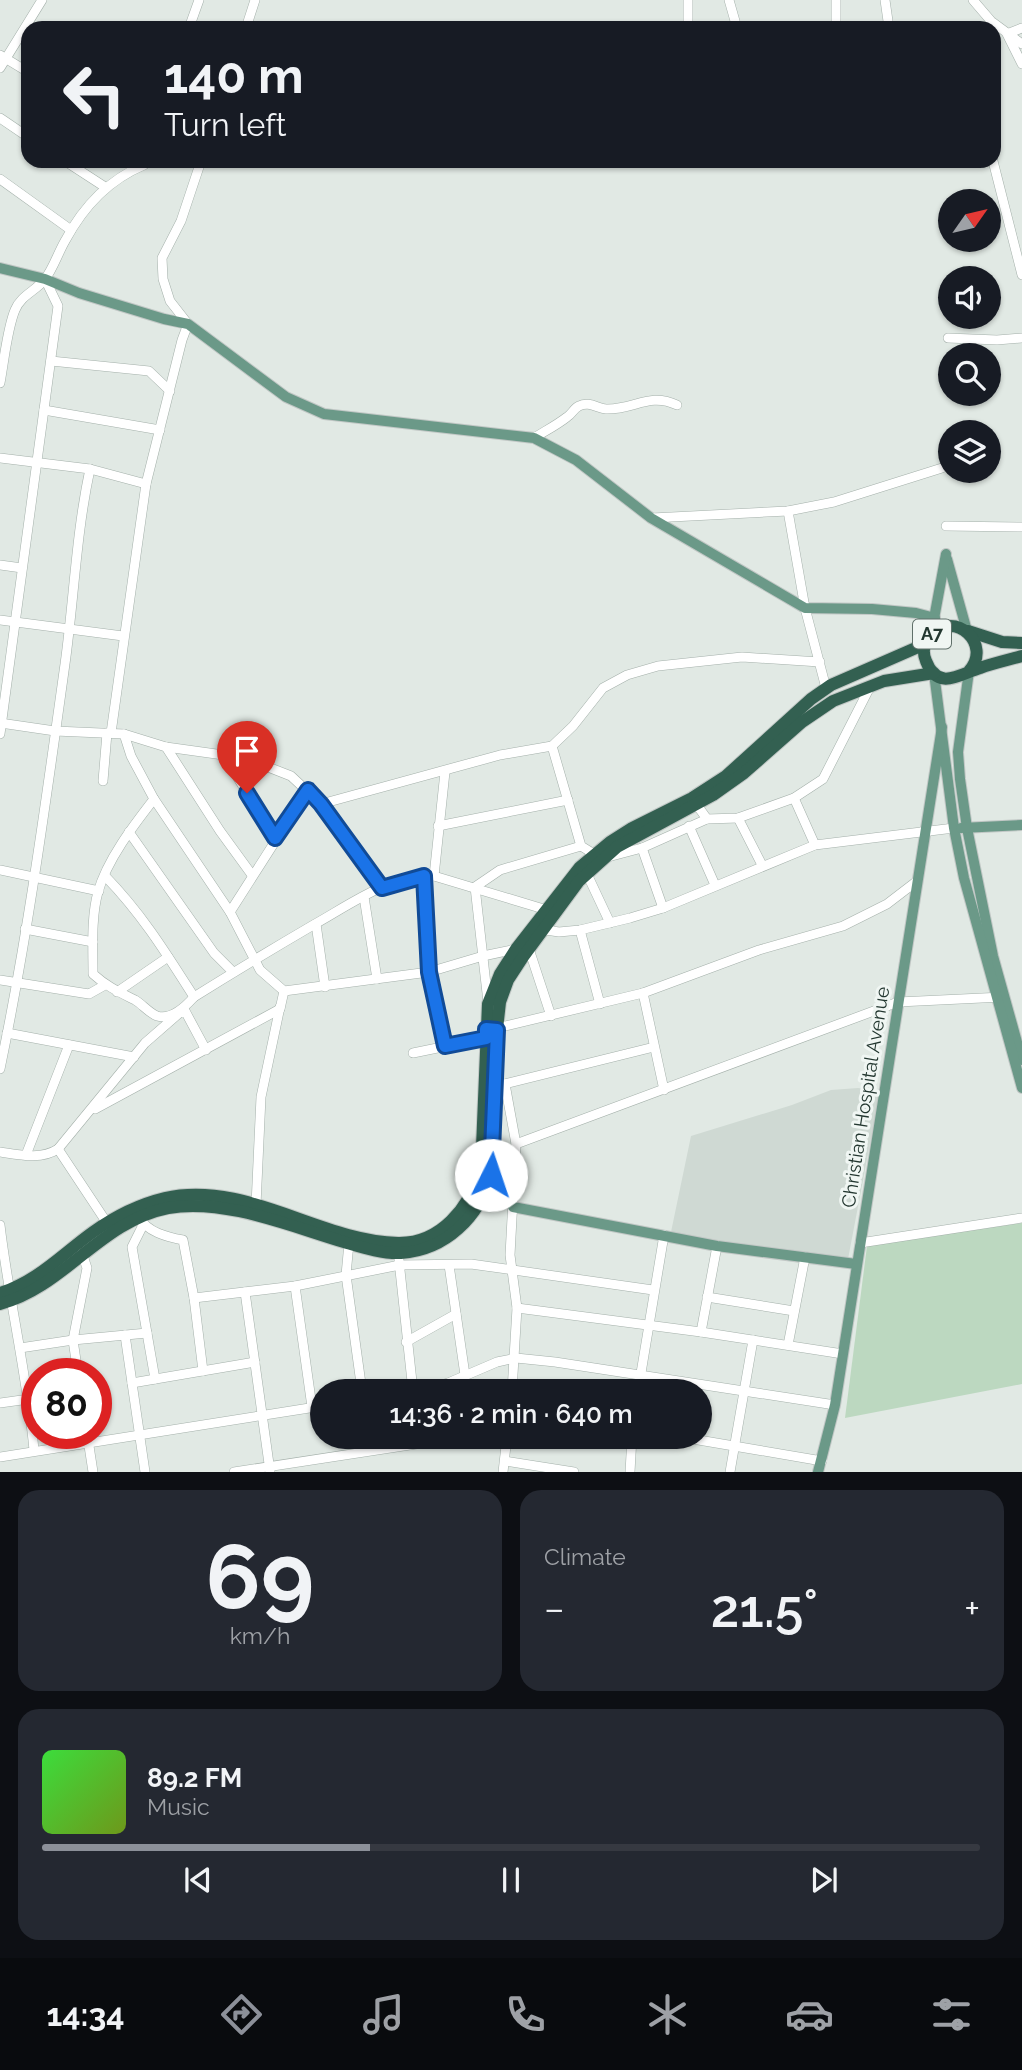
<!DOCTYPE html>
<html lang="en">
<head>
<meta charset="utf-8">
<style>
  :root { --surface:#171b24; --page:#242831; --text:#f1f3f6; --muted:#9ea1a6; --line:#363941; --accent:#8c9099 }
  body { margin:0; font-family:Raleway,sans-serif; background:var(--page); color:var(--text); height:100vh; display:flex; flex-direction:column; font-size:26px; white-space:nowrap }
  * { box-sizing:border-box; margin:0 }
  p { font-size:23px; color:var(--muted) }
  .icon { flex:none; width:38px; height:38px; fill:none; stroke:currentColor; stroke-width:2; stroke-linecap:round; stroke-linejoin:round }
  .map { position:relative; height:1472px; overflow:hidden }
  .panel { display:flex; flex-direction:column; gap:18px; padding:18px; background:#0d0f14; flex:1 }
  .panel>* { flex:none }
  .top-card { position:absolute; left:21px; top:21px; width:980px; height:147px; border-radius:21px; box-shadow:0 2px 5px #0004; background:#171b24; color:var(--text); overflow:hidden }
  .needle { width:46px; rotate:56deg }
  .fabs { position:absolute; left:938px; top:189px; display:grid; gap:14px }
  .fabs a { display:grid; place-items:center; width:63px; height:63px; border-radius:50%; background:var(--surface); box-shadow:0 2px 5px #0004; font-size:35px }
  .speed { position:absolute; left:21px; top:1358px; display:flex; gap:14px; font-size:35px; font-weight:700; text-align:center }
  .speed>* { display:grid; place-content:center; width:91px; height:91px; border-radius:50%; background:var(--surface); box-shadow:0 2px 5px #0004; line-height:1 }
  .speed .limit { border:10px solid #d22; background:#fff; color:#111 }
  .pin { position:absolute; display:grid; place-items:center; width:60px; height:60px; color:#fff; margin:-72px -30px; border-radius:50% 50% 50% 0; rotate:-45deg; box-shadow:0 0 7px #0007 }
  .pin .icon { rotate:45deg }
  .me { position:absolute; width:77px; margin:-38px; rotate:4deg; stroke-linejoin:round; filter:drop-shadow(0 0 5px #0008) }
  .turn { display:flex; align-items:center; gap:24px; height:147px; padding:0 28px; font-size:32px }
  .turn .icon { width:91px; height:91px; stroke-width:2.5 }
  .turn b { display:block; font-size:49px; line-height:60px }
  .big { font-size:52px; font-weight:600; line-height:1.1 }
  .panel .card { flex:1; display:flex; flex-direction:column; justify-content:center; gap:10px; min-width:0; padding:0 24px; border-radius:21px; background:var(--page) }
  .panel .dial { align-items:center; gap:0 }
  .dial b { font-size:91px; line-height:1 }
  .song { display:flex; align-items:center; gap:21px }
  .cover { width:84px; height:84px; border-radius:10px; background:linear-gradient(135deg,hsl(120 70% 55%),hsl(80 70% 35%)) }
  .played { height:7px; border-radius:4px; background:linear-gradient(90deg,var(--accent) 35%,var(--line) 35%) }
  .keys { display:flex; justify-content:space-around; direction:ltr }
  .heat { display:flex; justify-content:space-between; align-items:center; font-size:38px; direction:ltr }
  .panel .tiles { flex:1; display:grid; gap:18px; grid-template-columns:1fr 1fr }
  .card:last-child { grid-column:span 2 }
  .trip { position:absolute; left:310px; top:1379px; width:402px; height:70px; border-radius:35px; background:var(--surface); box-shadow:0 2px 5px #0004; font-weight:600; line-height:70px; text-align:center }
  .tab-bar { display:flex; height:112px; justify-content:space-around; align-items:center; background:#090b0e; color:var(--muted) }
  .tab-bar .icon { width:49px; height:49px }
  .tab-bar .active { color:var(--accent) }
  .tab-bar b { font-size:32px; color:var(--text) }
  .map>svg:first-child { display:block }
</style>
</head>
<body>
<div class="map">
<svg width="1022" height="1472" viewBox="0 0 1022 1472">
  <rect width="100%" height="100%" fill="#e1e9e4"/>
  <polygon fill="#cfd9d3" points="858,1088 880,1091 848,1259 730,1244 671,1232 691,1136 792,1105 831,1090"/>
  <polygon fill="#bcd8c0" points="1022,1223 1022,1384 845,1418 867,1246"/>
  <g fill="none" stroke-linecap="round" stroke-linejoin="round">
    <g stroke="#a4b0aa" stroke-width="10">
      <g id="minor">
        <polyline points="688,0 688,28"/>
        <polyline points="729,0 737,28"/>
        <polyline points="836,0 836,28"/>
        <polyline points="885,0 889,28"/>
        <polyline points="973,0 991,21 1022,44"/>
        <polyline points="189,28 199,0"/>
        <polyline points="246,28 255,0"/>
        <polyline points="1022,28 1007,34 1022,64"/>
        <polyline points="0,55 28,72"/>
        <polyline points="0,68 42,0"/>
        <polyline points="0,118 28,137"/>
        <polyline points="65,161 105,187"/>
        <polyline points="993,161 1022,275"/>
        <polyline points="0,179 71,230"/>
        <polyline points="948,338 997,340 1022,338"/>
        <polyline points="51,361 149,371 170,391"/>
        <path d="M0 383C4 362 7 329 15 310 21 295 36 291 45 279 53 269 58 253 65 241 83 207 108 180 144 165L146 161"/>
        <polyline points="44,410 160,430"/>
        <path d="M534 438C545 431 557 425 567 417 572 414 574 408 579 406 589 401 597 408 606 409 634 410 649 392 677 405"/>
        <polyline points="0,458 90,469 146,484"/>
        <polyline points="788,511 805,608 826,688"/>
        <polyline points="652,518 788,511 834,502 942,468"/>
        <polyline points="946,526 1022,527"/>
        <polyline points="0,565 22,568"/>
        <polyline points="0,620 123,636"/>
        <polyline points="0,723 55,731 124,734 166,747 245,758 291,776 321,804 500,755 552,746 573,726 603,688 627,675 658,666 742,657 820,662"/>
        <polyline points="111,733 146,484 182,340 188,324 170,301 163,279 162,258 181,221 201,161"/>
        <polyline points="0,734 58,306 45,279"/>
        <path d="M124 734 131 756 154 799C133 826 107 860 98 892 91 917 93 948 93 974 106 986 119 992 135 1000 142 1004 149 1013 157 1016 171 1020 186 1006 194 997 234 972 274 948 315 924 351 904 391 874 434 876L547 910"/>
        <polyline points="552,746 581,846 594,854"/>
        <polyline points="166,747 220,831 252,875"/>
        <polyline points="236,757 233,770 275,838"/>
        <polyline points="103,781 107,733"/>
        <polyline points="794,798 815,845"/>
        <polyline points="154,799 230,912 260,970 284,991 429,972 483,956 516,949"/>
        <polyline points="694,801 707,819 738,818 794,798 823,779 871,685"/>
        <polyline points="321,804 382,888"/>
        <polyline points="738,818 762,865"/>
        <polyline points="438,826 568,800"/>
        <polyline points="689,826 715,885"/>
        <polyline points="129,832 214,953 233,972"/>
        <polyline points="642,848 663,908"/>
        <polyline points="608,857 642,848 707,819"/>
        <polyline points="0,870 99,891"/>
        <polyline points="587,874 610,923"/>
        <path d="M105 876C142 914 166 953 194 997"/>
        <polyline points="424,876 429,972 445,1046"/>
        <polyline points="434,876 445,772"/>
        <polyline points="364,897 377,979"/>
        <polyline points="230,912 308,790"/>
        <polyline points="316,924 325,987"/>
        <polyline points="25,929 93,942"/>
        <polyline points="539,929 559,932 580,930 630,918 663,908 815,845 954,828"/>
        <polyline points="580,930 600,1004"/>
        <polyline points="529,949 551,1016"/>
        <polyline points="0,980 89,994 105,985"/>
        <polyline points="117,992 168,957"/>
        <polyline points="643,993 664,1090"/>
        <polyline points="488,1002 475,887 500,870 581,846"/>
        <polyline points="493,1029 643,993 759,950 843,926 887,904 917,881"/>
        <polyline points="7,1033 134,1057"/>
        <polyline points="413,1053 486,1038"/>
        <path d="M0 1069C28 935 46 800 65 664 74 599 76 534 90 469"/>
        <polyline points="505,1084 516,1144 510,1255 517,1308 512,1391"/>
        <polyline points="500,1085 654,1047"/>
        <polyline points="95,1109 280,1009 284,991"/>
        <polyline points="516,1144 898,1002 1003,997"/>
        <polyline points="58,1149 107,1223"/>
        <path d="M0 1152C20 1155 41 1160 58 1149L145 1043 184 1009 206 1050"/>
        <polyline points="26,1155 69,1045"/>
        <polyline points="256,1205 261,1097 280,1007"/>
        <path d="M139 1217C147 1232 167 1237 183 1240L194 1298 295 1286 400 1265 471 1264 653 1290"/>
        <path d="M0 1225C9 1301 27 1374 34 1450"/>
        <polyline points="143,1225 132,1247 155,1379"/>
        <polyline points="349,1243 346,1275 362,1391"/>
        <polyline points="860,1243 1022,1218"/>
        <polyline points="82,1253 87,1268 73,1340 147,1333"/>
        <polyline points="399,1261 413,1391"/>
        <polyline points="449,1265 465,1375"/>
        <polyline points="295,1286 312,1407"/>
        <polyline points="245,1292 270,1471"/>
        <polyline points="707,1297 794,1311"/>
        <polyline points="194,1298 203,1371"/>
        <polyline points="517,1308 701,1332 843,1354"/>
        <polyline points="701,1332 717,1246"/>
        <polyline points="125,1335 145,1472"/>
        <polyline points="406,1342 456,1314"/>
        <polyline points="788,1345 805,1257"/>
        <polyline points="20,1348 73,1340 78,1374"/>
        <polyline points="132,1383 255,1362"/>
        <polyline points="418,1391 448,1383 497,1362 516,1358 555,1362 835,1405"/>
        <polyline points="638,1391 664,1235"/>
        <polyline points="0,1403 29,1399"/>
        <polyline points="87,1433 93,1472"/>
        <polyline points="681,1437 822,1461"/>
        <polyline points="0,1457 322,1406"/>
        <polyline points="505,1461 574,1472"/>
        <polyline points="234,1472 462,1437"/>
        <polyline points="503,1472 507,1437"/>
        <polyline points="630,1472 632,1437"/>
        <polyline points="730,1472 753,1340"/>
      </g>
    </g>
    <g stroke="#c1c7c5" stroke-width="12">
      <g id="major">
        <polyline points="0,268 45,279 79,293 164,319 188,324 286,397 324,414 534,438 576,460 651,518 805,608 872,609 916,613 935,618"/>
        <polyline points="947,559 967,631"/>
        <polyline points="933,624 946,554"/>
        <polyline points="969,671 958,752 960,779 967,828 993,956 1022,1060"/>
        <polyline points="934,673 954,828 964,878 1022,1088"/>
        <polyline points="961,828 1022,825"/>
        <polyline points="513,1207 717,1246 856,1264"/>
        <polyline points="818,1472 835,1405 942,727"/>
      </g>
    </g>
    <g stroke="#c1c7c5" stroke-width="14">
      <g id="highway">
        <polyline points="968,631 1002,642 1022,643"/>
        <path d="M969 671C993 645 955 608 930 636 924 643 922 652 926 661 938 692 960 674 980 668 994 663 1008 660 1022 656"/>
        <path d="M0 1293C38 1281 61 1255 93 1232 114 1217 140 1204 165 1198 246 1180 319 1241 398 1243 441 1244 469 1207 481 1171L488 1004 500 974 516 949 580 867 610 842 632 828 692 798 726 776 811 699 831 685 925 644"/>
        <path d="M0 1304C64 1287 101 1221 168 1208 224 1198 290 1226 344 1242 361 1247 382 1254 401 1253 446 1250 479 1217 491 1175L497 1029 500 1002 508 980 523 957 579 881 617 847 713 795 744 773 802 722 833 701 884 681 934 673"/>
      </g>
    </g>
    <use href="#minor" stroke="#fff" stroke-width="9"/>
    <use href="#major" stroke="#6b9988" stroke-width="10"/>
    <use href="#highway" stroke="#336051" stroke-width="12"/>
  </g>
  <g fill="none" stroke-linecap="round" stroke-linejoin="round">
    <g stroke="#114b97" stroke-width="18">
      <polyline id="route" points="247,793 275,838 308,790 321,804 382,888 424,876 429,972 445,1046 486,1038 486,1029 497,1030 491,1175"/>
    </g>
    <use href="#route" stroke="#1a73e8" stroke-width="12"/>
  </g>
  <g text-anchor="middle" stroke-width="6" stroke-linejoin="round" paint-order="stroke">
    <rect fill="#f0f6f3" stroke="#60706a" stroke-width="2" x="913" y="619.5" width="38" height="29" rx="5"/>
    <g font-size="18" font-weight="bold" fill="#233730">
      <text x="932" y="640">A7</text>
    </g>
    <g font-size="19" fill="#233730" stroke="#f0f6f3">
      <text transform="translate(865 1097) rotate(-81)" y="7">Christian Hospital Avenue</text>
    </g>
  </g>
</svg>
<div class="fabs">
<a><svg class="needle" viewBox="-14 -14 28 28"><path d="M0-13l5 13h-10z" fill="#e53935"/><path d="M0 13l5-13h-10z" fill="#9ea1a6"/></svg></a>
<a><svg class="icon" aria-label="sound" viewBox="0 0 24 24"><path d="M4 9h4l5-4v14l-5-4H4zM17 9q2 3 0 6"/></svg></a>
<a><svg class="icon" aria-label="search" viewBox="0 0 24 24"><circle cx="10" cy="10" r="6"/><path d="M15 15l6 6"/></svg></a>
<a><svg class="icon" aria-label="layers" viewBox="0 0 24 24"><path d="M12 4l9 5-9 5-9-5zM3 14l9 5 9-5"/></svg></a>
</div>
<div class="speed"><div class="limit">80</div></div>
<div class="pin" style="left:247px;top:793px;background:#d93025"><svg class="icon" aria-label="arrive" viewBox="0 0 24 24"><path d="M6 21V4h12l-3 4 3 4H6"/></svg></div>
<svg class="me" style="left:491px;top:1175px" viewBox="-20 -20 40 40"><circle r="19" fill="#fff"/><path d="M0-13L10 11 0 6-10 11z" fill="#1a73e8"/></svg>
<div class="trip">14:36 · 2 min · 640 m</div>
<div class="top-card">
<div class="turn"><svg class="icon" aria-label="left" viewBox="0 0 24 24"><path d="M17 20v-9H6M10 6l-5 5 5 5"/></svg><div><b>140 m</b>Turn left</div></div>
</div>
</div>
<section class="panel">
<div class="tiles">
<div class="card dial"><b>69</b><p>km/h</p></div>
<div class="card"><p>Climate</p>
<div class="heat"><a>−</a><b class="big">21.5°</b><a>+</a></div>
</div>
<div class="card">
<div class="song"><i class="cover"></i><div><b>89.2 FM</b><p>Music</p></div></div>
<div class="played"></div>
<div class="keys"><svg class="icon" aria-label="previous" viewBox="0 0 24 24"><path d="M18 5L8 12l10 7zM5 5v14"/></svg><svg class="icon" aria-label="pause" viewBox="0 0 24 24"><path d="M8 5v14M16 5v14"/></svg><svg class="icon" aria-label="next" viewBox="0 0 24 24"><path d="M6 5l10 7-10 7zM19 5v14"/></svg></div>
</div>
</div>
</section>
<nav class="tab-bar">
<b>14:34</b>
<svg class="icon active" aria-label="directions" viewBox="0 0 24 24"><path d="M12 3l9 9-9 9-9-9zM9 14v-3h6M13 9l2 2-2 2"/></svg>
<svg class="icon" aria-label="music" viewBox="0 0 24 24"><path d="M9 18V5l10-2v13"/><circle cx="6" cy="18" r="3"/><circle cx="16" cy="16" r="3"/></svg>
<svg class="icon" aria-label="phone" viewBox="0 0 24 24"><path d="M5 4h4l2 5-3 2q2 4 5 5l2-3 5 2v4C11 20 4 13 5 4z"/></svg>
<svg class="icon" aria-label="climate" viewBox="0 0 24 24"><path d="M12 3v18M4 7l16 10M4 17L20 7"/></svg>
<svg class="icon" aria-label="car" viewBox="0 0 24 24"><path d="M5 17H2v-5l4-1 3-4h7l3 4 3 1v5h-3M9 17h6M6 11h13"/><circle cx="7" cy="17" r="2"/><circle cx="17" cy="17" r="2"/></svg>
<svg class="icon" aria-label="filters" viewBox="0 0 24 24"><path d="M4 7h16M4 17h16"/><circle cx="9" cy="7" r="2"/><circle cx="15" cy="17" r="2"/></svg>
</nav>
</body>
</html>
